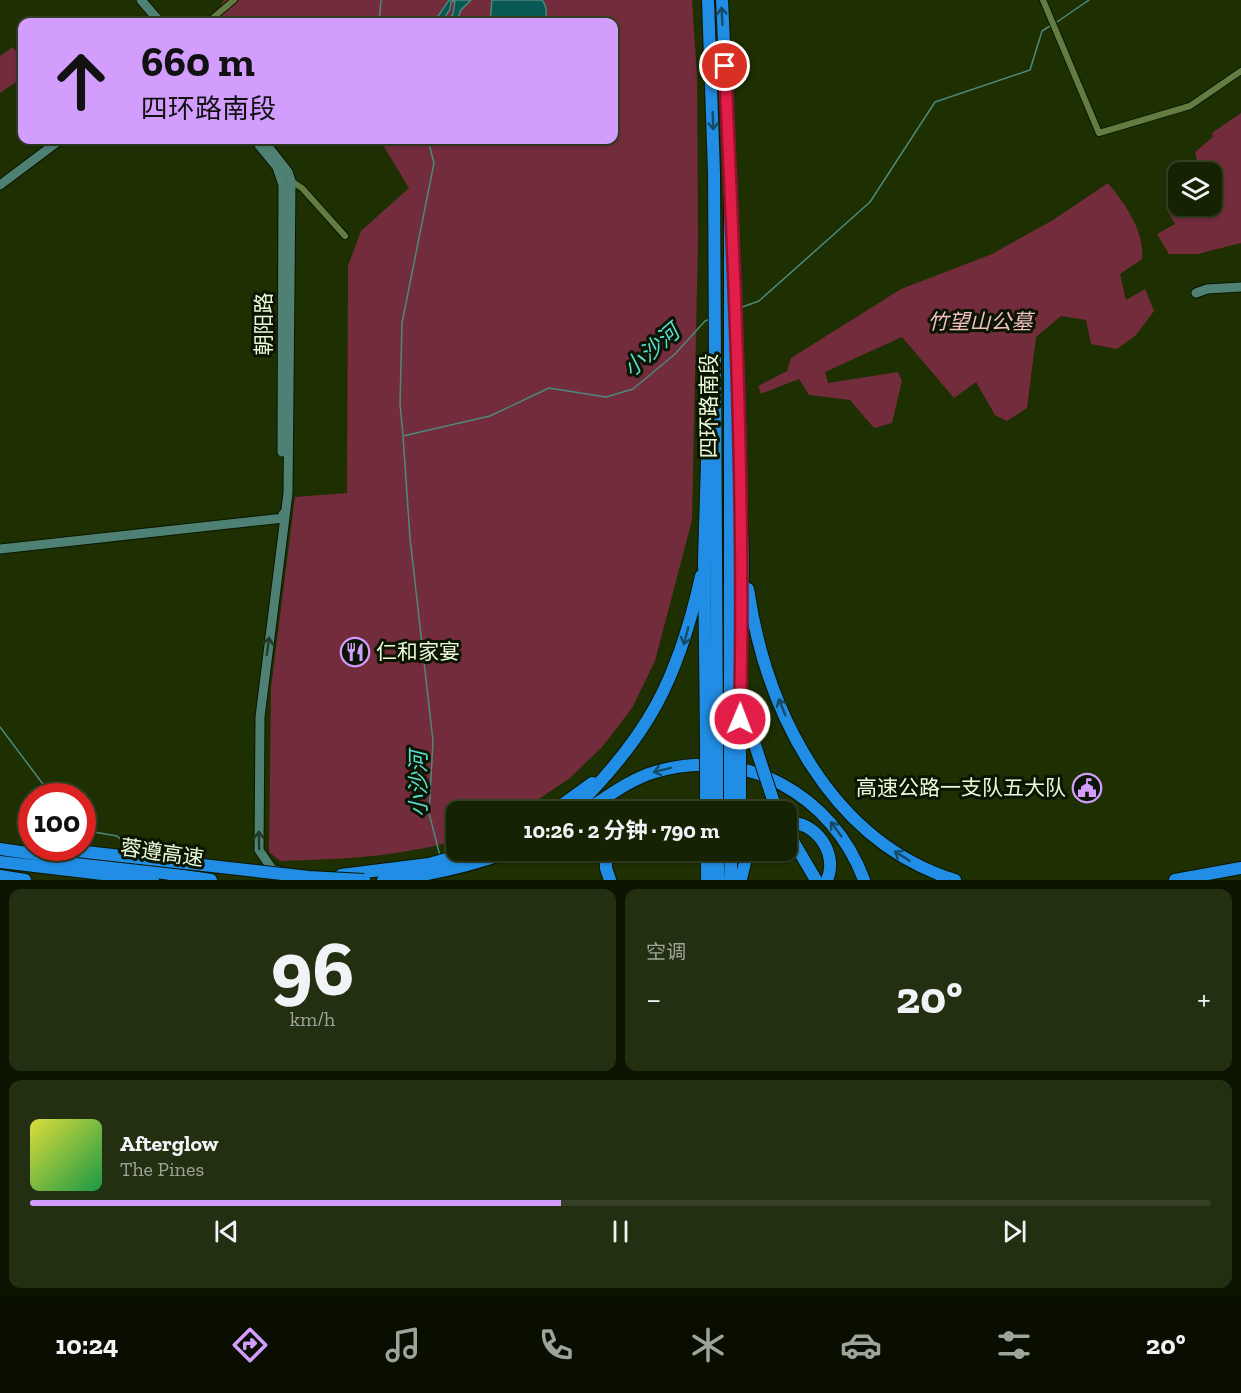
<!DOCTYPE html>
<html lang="zh">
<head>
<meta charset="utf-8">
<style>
  :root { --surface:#162302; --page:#232f11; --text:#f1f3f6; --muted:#9ea499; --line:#354024; --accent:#d29dfd }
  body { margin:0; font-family:"Zilla Slab","Noto Sans SC",serif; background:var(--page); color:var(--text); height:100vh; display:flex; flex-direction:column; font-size:22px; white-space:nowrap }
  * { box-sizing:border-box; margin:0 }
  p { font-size:20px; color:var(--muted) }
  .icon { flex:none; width:33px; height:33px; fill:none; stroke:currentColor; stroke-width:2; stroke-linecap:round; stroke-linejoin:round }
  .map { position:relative; height:880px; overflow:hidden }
  .sheet { display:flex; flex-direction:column; gap:9px; padding:9px; background:#0c1301; flex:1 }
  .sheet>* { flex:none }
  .top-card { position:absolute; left:18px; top:18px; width:600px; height:126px; border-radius:12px; box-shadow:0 2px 4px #0004,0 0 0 2px var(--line); background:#d29dfd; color:#111; overflow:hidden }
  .controls { position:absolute; left:1168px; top:162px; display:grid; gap:12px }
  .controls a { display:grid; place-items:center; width:54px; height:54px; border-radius:12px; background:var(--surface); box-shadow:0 2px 4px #0004,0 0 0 2px var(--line); font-size:30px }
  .speed { position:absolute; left:18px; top:783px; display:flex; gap:12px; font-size:30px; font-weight:700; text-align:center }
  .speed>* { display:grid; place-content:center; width:78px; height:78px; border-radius:50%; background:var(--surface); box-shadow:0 2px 4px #0004,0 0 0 2px var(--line); line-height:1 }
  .speed .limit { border:9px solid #d22; background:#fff; color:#111 }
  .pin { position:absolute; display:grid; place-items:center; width:51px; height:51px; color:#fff; margin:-26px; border:3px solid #fff; border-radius:50%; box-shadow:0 2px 6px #0007 }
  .me { position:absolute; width:66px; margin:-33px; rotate:1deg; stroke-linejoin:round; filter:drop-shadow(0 0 4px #0008) }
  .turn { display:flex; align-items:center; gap:21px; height:126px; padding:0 24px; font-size:27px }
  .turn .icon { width:78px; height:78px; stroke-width:2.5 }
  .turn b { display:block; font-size:42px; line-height:51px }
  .big { font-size:45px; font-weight:700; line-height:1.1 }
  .sheet .widget { flex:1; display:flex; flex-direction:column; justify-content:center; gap:9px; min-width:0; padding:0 21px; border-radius:12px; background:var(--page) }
  .sheet .dial { align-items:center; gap:0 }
  .dial b { font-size:78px; line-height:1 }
  .song { display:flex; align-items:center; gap:18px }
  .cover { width:72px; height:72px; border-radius:9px; background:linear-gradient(135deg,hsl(60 70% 55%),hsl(140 70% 35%)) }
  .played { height:6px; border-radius:3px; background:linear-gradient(90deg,var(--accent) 45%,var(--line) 45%) }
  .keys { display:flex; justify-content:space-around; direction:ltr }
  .heat { display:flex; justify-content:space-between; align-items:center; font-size:33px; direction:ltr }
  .sheet .tiles { flex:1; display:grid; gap:9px; grid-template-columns:1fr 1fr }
  .widget:last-child { grid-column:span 2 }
  .trip { position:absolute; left:446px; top:801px; width:351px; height:60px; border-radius:12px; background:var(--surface); box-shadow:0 2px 4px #0004,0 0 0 2px var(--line); font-weight:700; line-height:60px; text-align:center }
  .tabs { display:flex; height:96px; justify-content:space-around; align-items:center; background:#090e01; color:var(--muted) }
  .tabs .icon { width:42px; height:42px }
  .tabs .current { color:var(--accent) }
  .tabs b { font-size:27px; color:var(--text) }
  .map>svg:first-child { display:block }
</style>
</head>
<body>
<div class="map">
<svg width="1241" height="880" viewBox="0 0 1241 880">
  <rect width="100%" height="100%" fill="#1e2f02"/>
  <g fill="#722c3c">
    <path d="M224 0H692L697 76 698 240 692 520 655 661 632 708 603 746 570 778 521 811 456 812V841C393 857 345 859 280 861L269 852 271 688 295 497 347 493 348 266 361 231 409 188 380 140H614V22H213Z"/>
    <polygon points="13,47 22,60 22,78 0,93 0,56"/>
    <polygon points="1241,113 1241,243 1198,254 1169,254 1157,234 1175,224 1166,208 1179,202 1179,206 1212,206 1212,172 1200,172 1195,152 1213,137 1212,133"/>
    <path d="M1108 183C1125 204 1145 231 1142 259L1120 274 1126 300 1145 289 1154 311 1136 335 1117 349 1091 344 1086 320 1061 316 1036 337 1027 408 1007 421 995 415 976 382 954 398 902 337 825 372 828 383 898 372 902 381 892 423 874 428 850 400 809 395 799 379 761 394 758 386 787 371 791 358 901 289 992 254 1053 220Z"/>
  </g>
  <g fill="#085853" stroke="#4c897c" stroke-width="1.5">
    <polygon points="449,0 471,0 461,10 456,22 448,22 453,14 455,1 451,2 450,9 442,22 434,22"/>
    <path d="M492 0H542C547 6 548 16 543 22H490Z"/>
  </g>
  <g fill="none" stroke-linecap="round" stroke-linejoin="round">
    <g stroke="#4c897c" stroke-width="1.5">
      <polyline points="379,22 381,0"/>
      <polyline points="1054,24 1089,0"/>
      <polyline points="734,310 759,301 870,202 935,102 1030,70 1042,31 1050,26"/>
      <polyline points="403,435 400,404 402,323 434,163 428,140"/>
      <polyline points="0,727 52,796"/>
      <polyline points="82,830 117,836 130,848"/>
      <polyline points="440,856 429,813 433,741 410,538 403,436 490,416 549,388 606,397 633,389 675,354 705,321 710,319"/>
    </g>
    <g stroke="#0a1600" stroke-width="8">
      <g id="street">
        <polyline points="1043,0 1099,133 1190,106 1241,71"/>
        <polyline points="208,22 234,0"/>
        <polyline points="291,181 302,188 345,236"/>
      </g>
    </g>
    <g stroke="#0a1600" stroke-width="11">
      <g id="secondary">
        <polyline points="141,0 160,22"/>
        <polyline points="255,140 277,167 283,185 282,452"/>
        <polyline points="263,140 288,172 291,181 288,493 260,717 259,850 272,869 280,871"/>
        <polyline points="0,185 60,140"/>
        <polyline points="1196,293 1207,289 1241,287"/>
        <polyline points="0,549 284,518 283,514"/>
      </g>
    </g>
    <g stroke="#0a1600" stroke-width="14">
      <g id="highway">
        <polyline points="708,0 714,173 717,740"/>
        <polyline points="722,0 730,173 730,739"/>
        <polyline points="736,357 743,561 740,740"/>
        <path d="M748 589C766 711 830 841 955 880"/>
        <polyline points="747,701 754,742"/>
        <polyline points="706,740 704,560 708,429"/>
        <polyline points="706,794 706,812"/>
        <polyline points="717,794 717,812"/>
        <polyline points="730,794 730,812"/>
        <polyline points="740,794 740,812"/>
        <polyline points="552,812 592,783"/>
        <path d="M571 812C648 737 678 680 701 576"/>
        <path d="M584 812C606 798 630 779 655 772 744 745 833 795 864 880"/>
        <path d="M786 823C815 819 839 854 827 880"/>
        <polyline points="786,829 816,880"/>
        <polyline points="0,849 211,880"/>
        <polyline points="606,850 606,868 610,880"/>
        <polyline points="707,850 707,880"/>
        <polyline points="718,850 719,880"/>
        <polyline points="731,850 731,880"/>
        <polyline points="0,862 153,880"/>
        <polyline points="341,875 429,864 478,850"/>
        <polyline points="0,876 25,880"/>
        <polyline points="741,879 748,850"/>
        <path d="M383 880C429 876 471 866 514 850"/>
        <polyline points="1175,880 1241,868"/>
      </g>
    </g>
    <use href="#street" stroke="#627c42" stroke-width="6"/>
    <use href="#secondary" stroke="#4e8173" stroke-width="9"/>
    <use href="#highway" stroke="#218de4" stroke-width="12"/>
    <g stroke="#0a1600" stroke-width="14" stroke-linecap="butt">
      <g id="highway-bridge">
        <polyline points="730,739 730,794"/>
        <polyline points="706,740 706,794"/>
        <polyline points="717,740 717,794"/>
        <polyline points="754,742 777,812"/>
        <polyline points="740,794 740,740"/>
        <polyline points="50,848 309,877 364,880"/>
      </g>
    </g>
    <use href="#highway-bridge" stroke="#218de4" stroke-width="12"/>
  </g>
  <defs><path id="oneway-shaft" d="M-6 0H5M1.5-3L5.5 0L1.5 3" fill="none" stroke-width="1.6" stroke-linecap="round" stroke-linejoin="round" transform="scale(1.5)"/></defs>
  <g stroke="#154b67">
    <use href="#oneway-shaft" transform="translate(722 16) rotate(-93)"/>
    <use href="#oneway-shaft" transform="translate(713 121) rotate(88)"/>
    <use href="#oneway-shaft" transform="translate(686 636) rotate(105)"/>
    <use href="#oneway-shaft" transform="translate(782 707) rotate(-112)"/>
    <use href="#oneway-shaft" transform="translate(662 770) rotate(166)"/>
    <use href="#oneway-shaft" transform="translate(836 829) rotate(-127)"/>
    <use href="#oneway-shaft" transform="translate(902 856) rotate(-148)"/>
  </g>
  <g stroke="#223b29">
    <use href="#oneway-shaft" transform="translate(268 646) rotate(-82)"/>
    <use href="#oneway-shaft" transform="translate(259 840) rotate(-91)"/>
  </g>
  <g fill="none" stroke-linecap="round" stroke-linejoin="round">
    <g stroke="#92132f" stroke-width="15">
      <path id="route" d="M725 66C735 284 745 502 740 719"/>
    </g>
    <use href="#route" stroke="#e11d48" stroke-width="10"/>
  </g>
  <defs>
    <g id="restaurant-ring" transform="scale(1.5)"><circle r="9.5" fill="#0b1501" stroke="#d29dfd" stroke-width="1.5"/><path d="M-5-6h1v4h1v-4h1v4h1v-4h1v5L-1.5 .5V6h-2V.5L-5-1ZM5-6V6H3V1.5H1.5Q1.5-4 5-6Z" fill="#d29dfd"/></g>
    <g id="civic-ring" transform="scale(1.5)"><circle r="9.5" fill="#0b1501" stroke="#d29dfd" stroke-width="1.5"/><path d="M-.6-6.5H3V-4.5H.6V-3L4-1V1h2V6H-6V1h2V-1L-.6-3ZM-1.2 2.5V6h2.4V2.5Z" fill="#d29dfd"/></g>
  </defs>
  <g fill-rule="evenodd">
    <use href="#restaurant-ring" x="355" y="652"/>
    <use href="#civic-ring" x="1087" y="788"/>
  </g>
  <g text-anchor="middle" stroke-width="6" stroke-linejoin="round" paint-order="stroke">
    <g font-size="21" font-style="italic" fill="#f0bec5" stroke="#0b1501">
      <text x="980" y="329">竹望山公墓</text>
    </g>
    <g font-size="21" fill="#eafada" stroke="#0b1501">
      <text transform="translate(264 324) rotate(-90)" y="7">朝阳路</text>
      <text transform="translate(709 406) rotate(-90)" y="7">四环路南段</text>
      <text transform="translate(162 853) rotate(8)" y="7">蓉遵高速</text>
    </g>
    <g font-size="21" fill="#eafada" stroke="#0b1501" text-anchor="start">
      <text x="376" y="659">仁和家宴</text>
      <text x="1066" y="795" text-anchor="end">高速公路一支队五大队</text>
    </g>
    <g font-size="22" font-style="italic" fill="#59ded5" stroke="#0b1501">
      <text transform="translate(651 350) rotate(-41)" y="8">小沙河</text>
      <text transform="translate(418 784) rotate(-90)" y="8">小沙河</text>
    </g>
  </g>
</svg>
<div class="controls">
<a><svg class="icon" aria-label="layers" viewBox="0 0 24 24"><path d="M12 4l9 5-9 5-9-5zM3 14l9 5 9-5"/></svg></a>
</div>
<div class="speed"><div class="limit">100</div></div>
<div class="pin" style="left:725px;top:66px;background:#d93025"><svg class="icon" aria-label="arrive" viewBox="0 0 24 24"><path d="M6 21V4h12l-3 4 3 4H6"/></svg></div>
<svg class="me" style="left:740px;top:719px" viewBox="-20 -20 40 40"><circle r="17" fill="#e11d48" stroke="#fff" stroke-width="3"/><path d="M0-11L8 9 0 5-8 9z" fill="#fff"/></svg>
<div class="trip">10:26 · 2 分钟 · 790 m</div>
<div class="top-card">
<div class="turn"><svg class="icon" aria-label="ahead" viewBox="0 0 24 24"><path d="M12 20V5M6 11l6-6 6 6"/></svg><div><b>660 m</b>四环路南段</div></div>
</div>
</div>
<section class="sheet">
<div class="tiles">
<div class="widget dial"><b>96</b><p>km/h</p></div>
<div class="widget"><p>空调</p>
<div class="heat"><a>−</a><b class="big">20°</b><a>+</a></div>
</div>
<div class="widget">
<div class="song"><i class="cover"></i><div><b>Afterglow</b><p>The Pines</p></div></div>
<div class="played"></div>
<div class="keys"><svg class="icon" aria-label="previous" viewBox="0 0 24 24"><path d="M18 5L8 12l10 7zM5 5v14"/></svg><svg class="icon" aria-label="pause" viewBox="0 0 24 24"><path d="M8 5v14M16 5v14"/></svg><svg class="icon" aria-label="next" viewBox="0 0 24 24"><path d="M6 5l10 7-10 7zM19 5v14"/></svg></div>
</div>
</div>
</section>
<nav class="tabs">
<b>10:24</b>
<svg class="icon current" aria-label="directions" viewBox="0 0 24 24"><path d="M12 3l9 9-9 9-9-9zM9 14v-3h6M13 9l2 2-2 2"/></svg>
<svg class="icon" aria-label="music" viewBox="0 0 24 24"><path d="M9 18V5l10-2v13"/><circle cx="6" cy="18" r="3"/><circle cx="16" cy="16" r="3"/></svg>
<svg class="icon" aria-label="phone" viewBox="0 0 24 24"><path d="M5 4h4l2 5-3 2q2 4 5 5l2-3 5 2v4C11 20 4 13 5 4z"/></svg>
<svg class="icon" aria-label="climate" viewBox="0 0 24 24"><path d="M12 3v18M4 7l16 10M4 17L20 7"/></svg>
<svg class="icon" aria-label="car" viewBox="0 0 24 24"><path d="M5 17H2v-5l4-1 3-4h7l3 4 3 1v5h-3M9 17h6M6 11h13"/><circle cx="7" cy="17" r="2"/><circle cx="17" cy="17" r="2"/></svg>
<svg class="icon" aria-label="filters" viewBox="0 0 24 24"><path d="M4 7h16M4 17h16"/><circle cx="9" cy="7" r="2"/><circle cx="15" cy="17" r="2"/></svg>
<b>20°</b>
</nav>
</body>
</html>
